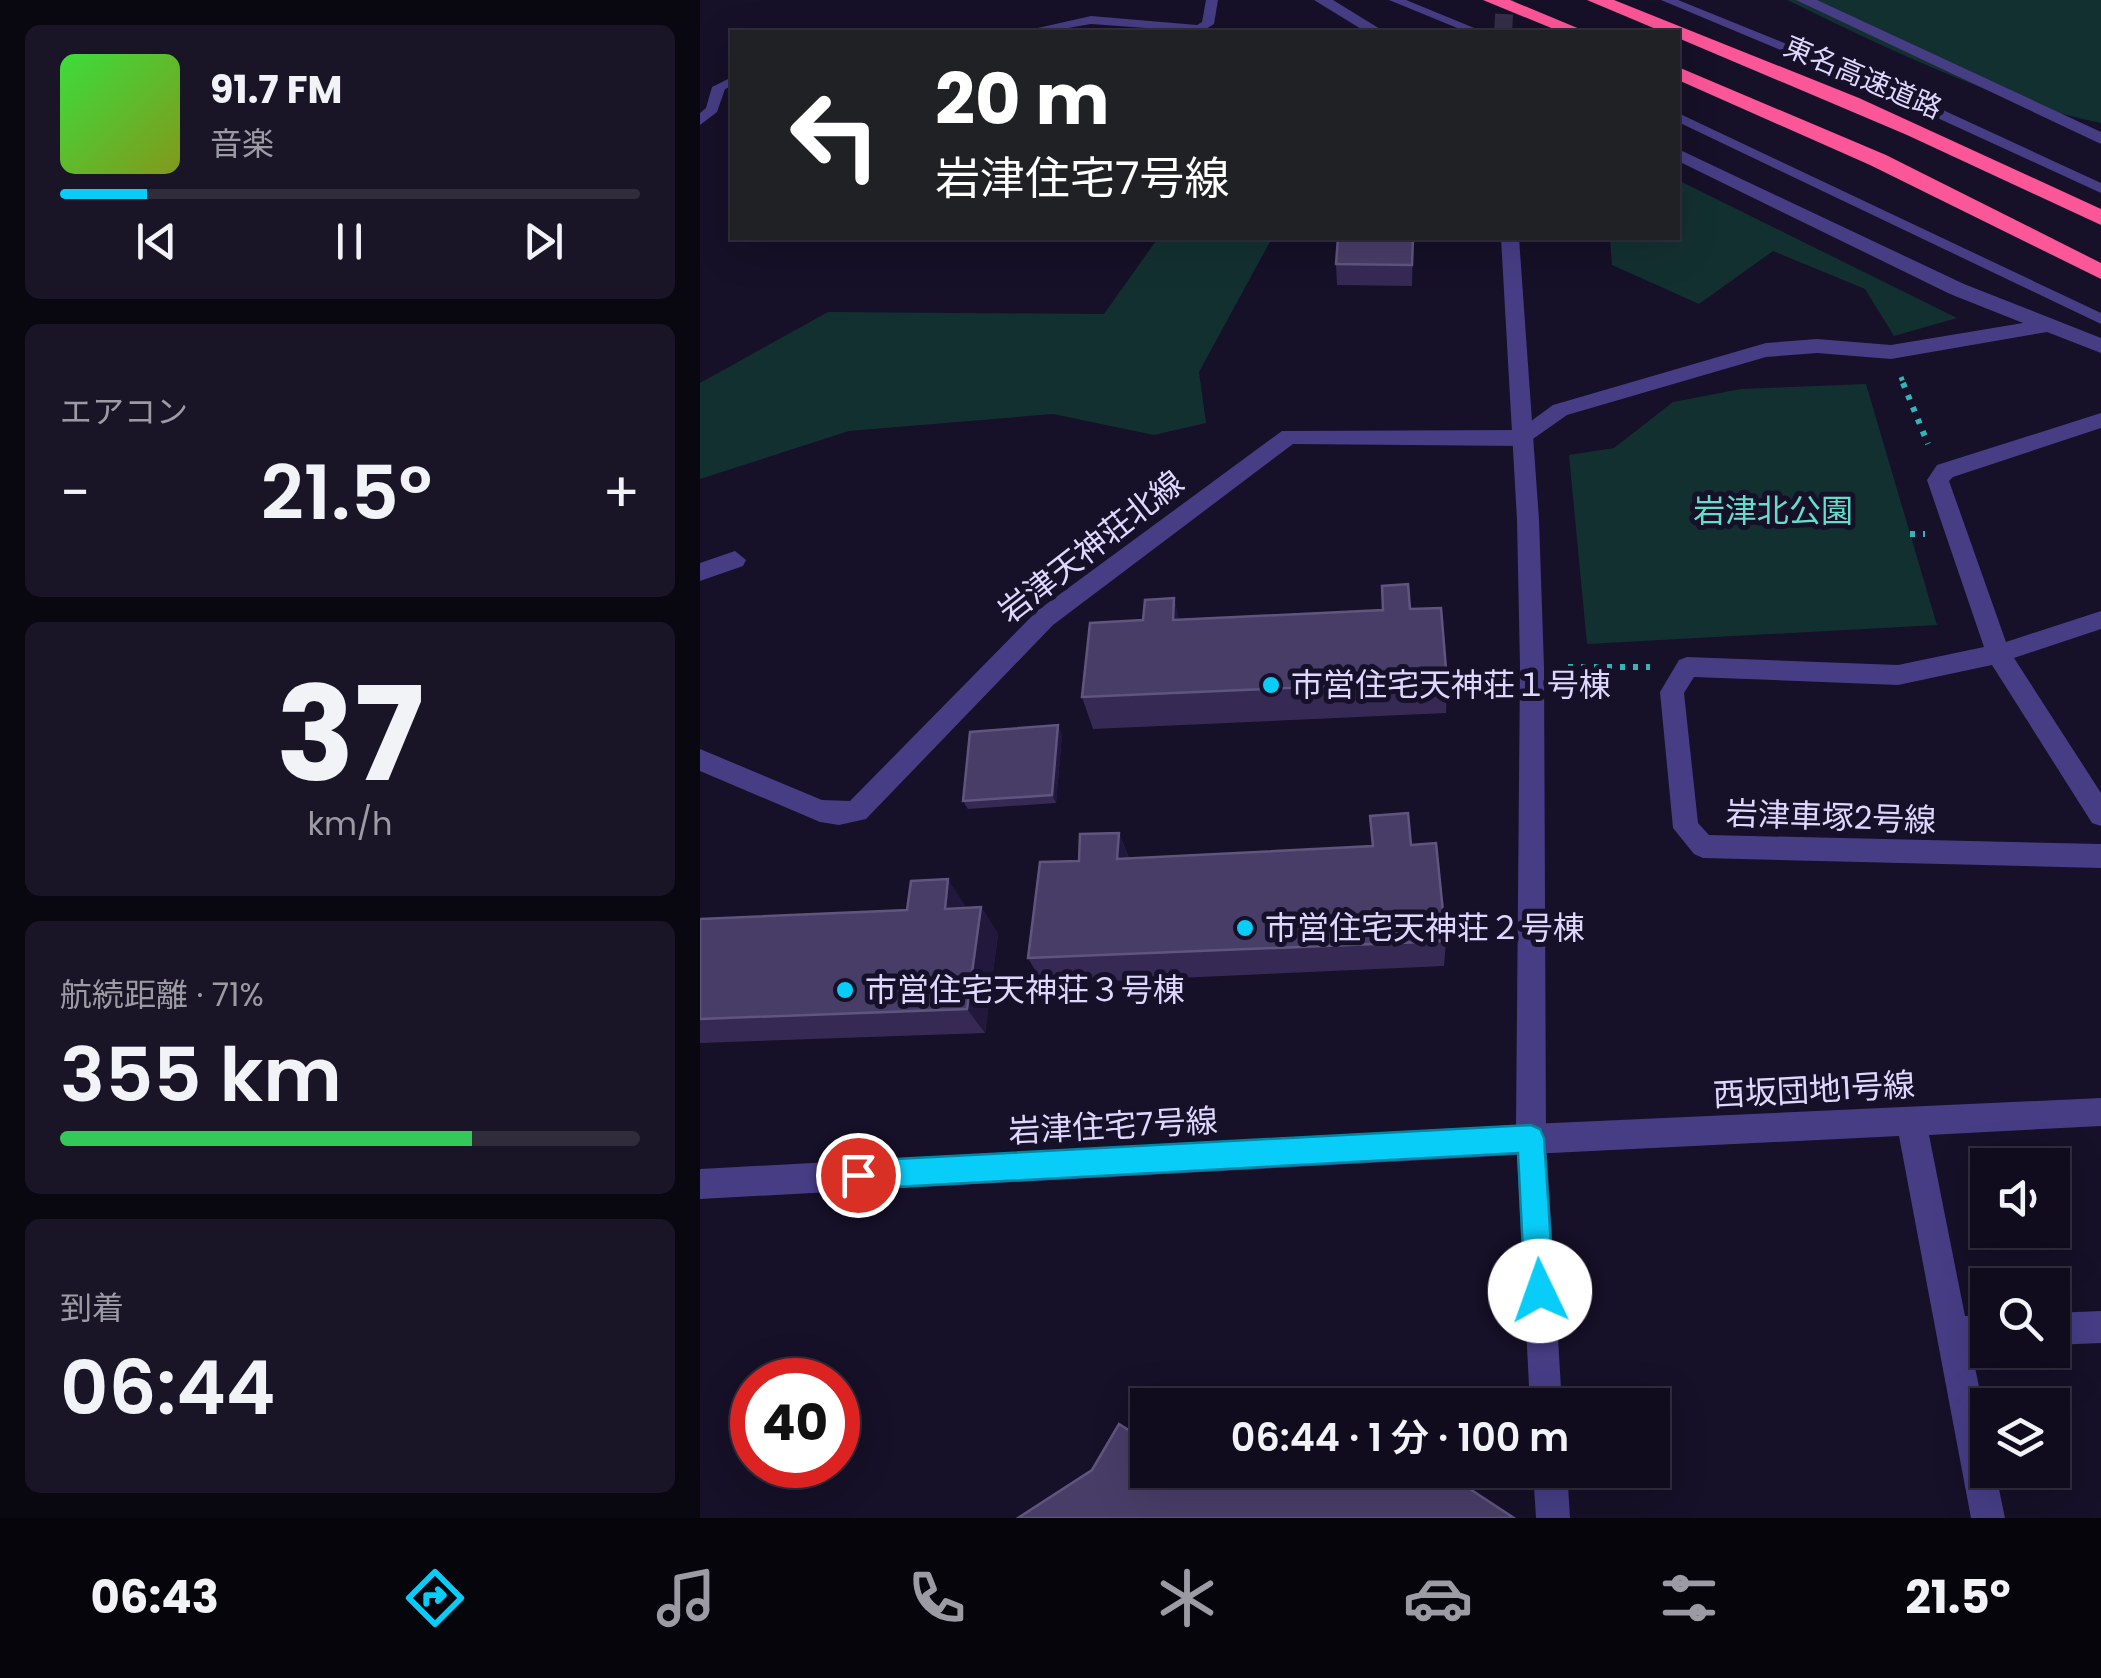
<!DOCTYPE html>
<html lang="ja">
<head>
<meta charset="utf-8">
<style>
  :root { --surface:#100c1e; --page:#191527; --text:#f1f3f6; --muted:#9c9ba4; --line:#302c3c; --accent:#08cdf9 }
  body { margin:0; font-family:Poppins,"Noto Sans JP",sans-serif; background:var(--page); color:var(--text); height:100vh; display:flex; flex-direction:column; font-size:38px; white-space:nowrap }
  * { box-sizing:border-box; margin:0 }
  p { font-size:32px; color:var(--muted) }
  .icon { flex:none; width:55px; height:55px; fill:none; stroke:currentColor; stroke-width:2; stroke-linecap:round; stroke-linejoin:round }
  .map { position:relative; flex:1; overflow:hidden }
  .panel { display:flex; flex-direction:column; gap:25px; padding:25px; background:#090710; width:700px }
  .panel>* { flex:none }
  .banner { position:absolute; left:30px; top:30px; width:950px; height:210px; border-radius:0px; box-shadow:0 10px 40px #0002,0 0 0 2px var(--line); background:#202124; color:#fff; overflow:hidden }
  .buttons { position:absolute; left:1270px; top:1148px; display:grid; gap:20px }
  .buttons a { display:grid; place-items:center; width:100px; height:100px; border-radius:0px; background:var(--surface); box-shadow:0 10px 40px #0002,0 0 0 2px var(--line); font-size:50px }
  .speed { position:absolute; left:30px; top:1358px; display:flex; gap:20px; font-size:50px; font-weight:700; text-align:center }
  .speed>* { display:grid; place-content:center; width:130px; height:130px; border-radius:50%; background:var(--surface); box-shadow:0 10px 40px #0002,0 0 0 2px var(--line); line-height:1 }
  .speed .limit { border:15px solid #d22; background:#fff; color:#111 }
  .pin { position:absolute; display:grid; place-items:center; width:85px; height:85px; color:#fff; margin:-42px; border:5px solid #fff; border-radius:50%; box-shadow:0 2px 10px #0007 }
  .me { position:absolute; width:110px; margin:-55px; rotate:357deg; stroke-linejoin:round; filter:drop-shadow(0 0 8px #0008) }
  .turn { display:flex; align-items:center; gap:35px; height:210px; padding:0 40px; font-size:45px }
  .turn .icon { width:130px; height:130px; stroke-width:2.5 }
  .turn b { display:block; font-size:70px; line-height:85px }
  .big { font-size:75px; font-weight:600; line-height:1.1 }
  .panel .widget { flex:1; display:flex; flex-direction:column; justify-content:center; gap:15px; min-width:0; padding:0 35px; border-radius:15px; background:var(--page) }
  .panel .dial { align-items:center; gap:0 }
  .dial b { font-size:130px; line-height:1 }
  .song { display:flex; align-items:center; gap:30px }
  .cover { width:120px; height:120px; border-radius:15px; background:linear-gradient(135deg,hsl(120 70% 55%),hsl(70 70% 35%)) }
  .played { height:10px; border-radius:5px; background:linear-gradient(90deg,var(--accent) 15%,var(--line) 15%) }
  .keys { display:flex; justify-content:space-around; direction:ltr }
  .heat { display:flex; justify-content:space-between; align-items:center; font-size:55px; direction:ltr }
  .charge { height:15px; border-radius:8px; background:linear-gradient(90deg,#34c759 71%,var(--line) 0) }
  .trip { position:absolute; left:430px; top:1388px; width:540px; height:100px; border-radius:0px; background:var(--surface); box-shadow:0 10px 40px #0002,0 0 0 2px var(--line); font-weight:600; line-height:100px; text-align:center }
  .tab-bar { display:flex; height:160px; justify-content:space-around; align-items:center; background:#06050c; color:var(--muted) }
  .tab-bar .icon { width:70px; height:70px }
  .tab-bar .active { color:var(--accent) }
  .tab-bar b { font-size:45px; color:var(--text) }
  main { display:flex; flex:1; min-height:0 }
  .map>svg:first-child { display:block }
</style>
</head>
<body>
<main>
<section class="panel">
<div class="widget">
<div class="song"><i class="cover"></i><div><b>91.7 FM</b><p>音楽</p></div></div>
<div class="played"></div>
<div class="keys"><svg class="icon" aria-label="previous" viewBox="0 0 24 24"><path d="M18 5L8 12l10 7zM5 5v14"/></svg><svg class="icon" aria-label="pause" viewBox="0 0 24 24"><path d="M8 5v14M16 5v14"/></svg><svg class="icon" aria-label="next" viewBox="0 0 24 24"><path d="M6 5l10 7-10 7zM19 5v14"/></svg></div>
</div>
<div class="widget"><p>エアコン</p>
<div class="heat"><a>−</a><b class="big">21.5°</b><a>+</a></div>
</div>
<div class="widget dial"><b>37</b><p>km/h</p></div>
<div class="widget"><p>航続距離 · 71%</p><b class="big">355 km</b><div class="charge"></div></div>
<div class="widget"><p>到着</p><b class="big">06:44</b></div>
</section>
<div class="map">
<svg width="1401" height="1518" viewBox="0 0 1401 1518">
  <rect width="100%" height="100%" fill="#161028"/>
  <g fill="#133031">
    <path d="M1087 0H1401V123C1298 103 1182 46 1087 0Z"/>
    <polygon points="978,180 992,187 1257,318 1194,336 1165,289 1073,251 999,304 912,265 910,238 978,238"/>
    <polygon points="458,238 572,238 499,372 506,423 454,435 353,414 149,431 0,479 0,383 128,312 404,314"/>
    <polygon points="1166,384 1237,625 887,644 869,455 914,448 973,402 1041,389"/>
  </g>
  <g fill="none" stroke-linecap="round" stroke-linejoin="round">
    <polyline stroke="#342e48" stroke-width="18" stroke-dasharray="18 9" stroke-linecap="butt" points="803,32 805,0"/>
    <polyline stroke="#33b4b7" stroke-width="5" stroke-dasharray="4 5" stroke-linecap="butt" points="1201,377 1204,385"/>
    <g stroke="#33b4b7" stroke-width="6" stroke-dasharray="5 8" stroke-linecap="butt">
      <polyline points="1203,383 1228,444"/>
      <polyline points="1210,534 1225,534"/>
      <polyline points="868,667 950,667"/>
    </g>
    <g fill="#463d85" fill-rule="evenodd">
      <polygon points="506,0 518,0 514,24 501,32 391,24 345,32 320,32 391,16 497,25 502,22"/>
      <polygon points="689,0 706,0 784,32 767,32"/>
      <polygon points="961,0 978,0 1193,87 1401,183 1401,193 1183,93"/>
      <polygon points="32,77 32,86 25,89 17,112 0,125 0,113 6,108 12,87"/>
      <polygon points="978,113 1401,313 1401,324 978,122"/>
    </g>
    <g fill="#463d85" fill-rule="evenodd">
      <polygon points="614,0 633,0 685,32 666,32"/>
      <polygon points="1096,0 1117,0 1401,132 1401,144"/>
      <polygon points="978,149 1264,284 1401,338 1401,353 1347,332 1191,359 1117,353 1066,357 867,415 823,446 593,444 353,625 166,819 139,825 120,822 0,771 0,749 122,800 150,801 337,611 582,431 819,430 853,405 1066,343 1117,339 1191,345 1323,323 1250,294 978,161"/>
      <polygon points="1401,413 1401,428 1253,477 1249,481 1306,642 1401,611 1401,629 1314,658 1401,793 1401,826 1392,823 1292,665 1198,685 994,677 984,693 998,823 1009,835 1401,844 1401,868 1003,858 994,854 973,828 960,692 979,660 987,657 1198,665 1284,647 1227,480 1237,465"/>
      <polygon points="35,551 46,560 43,566 0,581 0,563"/>
      <polygon points="1401,1098 1401,1126 1229,1135 1265,1316 1288,1315 1288,1347 1271,1348 1288,1430 1288,1470 1295,1470 1305,1518 1271,1518 1199,1136 831,1154 821,1149 816,1139 821,1129 831,1124"/>
      <polygon points="1401,1311 1401,1343 1352,1345 1352,1313"/>
    </g>
    <g fill="#463d85" fill-rule="evenodd">
      <polygon points="801,238 819,238 839,520 844,667 846,1139 862,1405 830,1405 817,1155 0,1199 0,1169 816,1125 820,667 817,520"/>
      <polygon points="833,1470 867,1470 870,1518 836,1518"/>
    </g>
    <g fill="#fb5697" fill-rule="evenodd">
      <polygon points="783,0 810,0 887,32 861,32"/>
      <polygon points="887,0 914,0 1159,98 1401,209 1401,225 1207,135 978,38 978,32 963,32"/>
      <polygon points="978,67 1186,155 1401,263 1401,279 1170,165 978,80"/>
    </g>
  </g>
  <g fill="#362a55">
    <polygon points="713,238 712,286 637,285 636,264"/>
    <polygon points="474,598 479,620 710,609 747,681 746,713 393,729 382,697 443,620"/>
    <polygon points="362,734 356,803 268,809 263,801"/>
    <polygon points="670,816 711,845 746,941 744,966 343,984 328,958 379,861 419,833 429,858 672,846"/>
    <polygon points="266,907 281,907 298,934 285,1033 0,1043 0,919"/>
  </g>
  <g fill="#21183b">
    <polygon points="474,598 482,632 473,620"/>
    <polygon points="358,725 362,734 356,803 352,795"/>
    <polygon points="419,833 430,862 417,859"/>
    <polygon points="248,879 266,907 263,936 245,909"/>
    <polygon points="281,907 298,934 285,1033 267,1009"/>
  </g>
  <g fill="#483d67" stroke="#60557f" stroke-width="2.5">
    <polygon points="638,238 713,238 712,265 636,264"/>
    <polygon points="708,584 710,609 741,608 747,681 382,697 390,623 443,620 445,600 474,598 473,620 683,610 682,586"/>
    <polygon points="358,725 352,795 263,801 270,732"/>
    <polygon points="708,813 711,845 736,843 746,941 328,958 340,862 379,861 380,834 419,833 417,859 673,846 670,816"/>
    <polygon points="248,879 245,909 281,907 267,1009 0,1019 0,919 207,910 211,881"/>
    <polygon points="419,1424 448,1442 448,1470 741,1470 814,1518 318,1518 392,1470"/>
  </g>
  <polygon fill="#08cdf9" stroke="#0585a2" stroke-width="2.5" points="831,1125 840,1129 844,1138 854,1291 850,1301 840,1305 830,1301 825,1291 818,1153 158,1189 149,1185 145,1175 149,1165 158,1161"/>
  <g fill="#08cdf9" stroke="#161028" stroke-width="4">
    <circle cx="571" cy="685" r="10"/>
    <circle cx="545" cy="928" r="10"/>
    <circle cx="145" cy="990" r="10"/>
  </g>
  <g text-anchor="middle" stroke-width="10" stroke-linejoin="round" paint-order="stroke">
    <g font-size="28" fill="#dfd8fe" stroke="#161028">
      <text transform="translate(1163 77) rotate(23)" y="10">東名高速道路</text>
    </g>
    <g font-size="32" fill="#64deca" stroke="#161028">
      <text x="1073" y="522">岩津北公園</text>
    </g>
    <g font-size="32" fill="#dfd8fe" stroke="#161028">
      <text transform="translate(391 547) rotate(-38)" y="11">岩津天神荘北線</text>
      <text transform="translate(1131 817) rotate(2)" y="11">岩津車塚2号線</text>
      <text transform="translate(1114 1090) rotate(-3)" y="11">西坂団地1号線</text>
      <text transform="translate(413 1126) rotate(-3)" y="11">岩津住宅7号線</text>
    </g>
    <g font-size="32" fill="#dfd8fe" stroke="#161028" text-anchor="start">
      <text x="591" y="696">市営住宅天神荘１号棟</text>
      <text x="565" y="939">市営住宅天神荘２号棟</text>
      <text x="165" y="1001">市営住宅天神荘３号棟</text>
    </g>
  </g>
</svg>
<div class="buttons">
<a><svg class="icon" aria-label="sound" viewBox="0 0 24 24"><path d="M4 9h4l5-4v14l-5-4H4zM17 9q2 3 0 6"/></svg></a>
<a><svg class="icon" aria-label="search" viewBox="0 0 24 24"><circle cx="10" cy="10" r="6"/><path d="M15 15l6 6"/></svg></a>
<a><svg class="icon" aria-label="layers" viewBox="0 0 24 24"><path d="M12 4l9 5-9 5-9-5zM3 14l9 5 9-5"/></svg></a>
</div>
<div class="speed"><div class="limit">40</div></div>
<div class="pin" style="left:158px;top:1175px;background:#d93025"><svg class="icon" aria-label="arrive" viewBox="0 0 24 24"><path d="M6 21V4h12l-3 4 3 4H6"/></svg></div>
<svg class="me" style="left:840px;top:1291px" viewBox="-20 -20 40 40"><circle r="19" fill="#fff"/><path d="M0-13L10 11 0 6-10 11z" fill="#08cdf9"/></svg>
<div class="trip">06:44 · 1 分 · 100 m</div>
<div class="banner">
<div class="turn"><svg class="icon" aria-label="left" viewBox="0 0 24 24"><path d="M17 20v-9H6M10 6l-5 5 5 5"/></svg><div><b>20 m</b>岩津住宅7号線</div></div>
</div>
</div>
</main>
<nav class="tab-bar">
<b>06:43</b>
<svg class="icon active" aria-label="directions" viewBox="0 0 24 24"><path d="M12 3l9 9-9 9-9-9zM9 14v-3h6M13 9l2 2-2 2"/></svg>
<svg class="icon" aria-label="music" viewBox="0 0 24 24"><path d="M9 18V5l10-2v13"/><circle cx="6" cy="18" r="3"/><circle cx="16" cy="16" r="3"/></svg>
<svg class="icon" aria-label="phone" viewBox="0 0 24 24"><path d="M5 4h4l2 5-3 2q2 4 5 5l2-3 5 2v4C11 20 4 13 5 4z"/></svg>
<svg class="icon" aria-label="climate" viewBox="0 0 24 24"><path d="M12 3v18M4 7l16 10M4 17L20 7"/></svg>
<svg class="icon" aria-label="car" viewBox="0 0 24 24"><path d="M5 17H2v-5l4-1 3-4h7l3 4 3 1v5h-3M9 17h6M6 11h13"/><circle cx="7" cy="17" r="2"/><circle cx="17" cy="17" r="2"/></svg>
<svg class="icon" aria-label="filters" viewBox="0 0 24 24"><path d="M4 7h16M4 17h16"/><circle cx="9" cy="7" r="2"/><circle cx="15" cy="17" r="2"/></svg>
<b>21.5°</b>
</nav>
</body>
</html>
